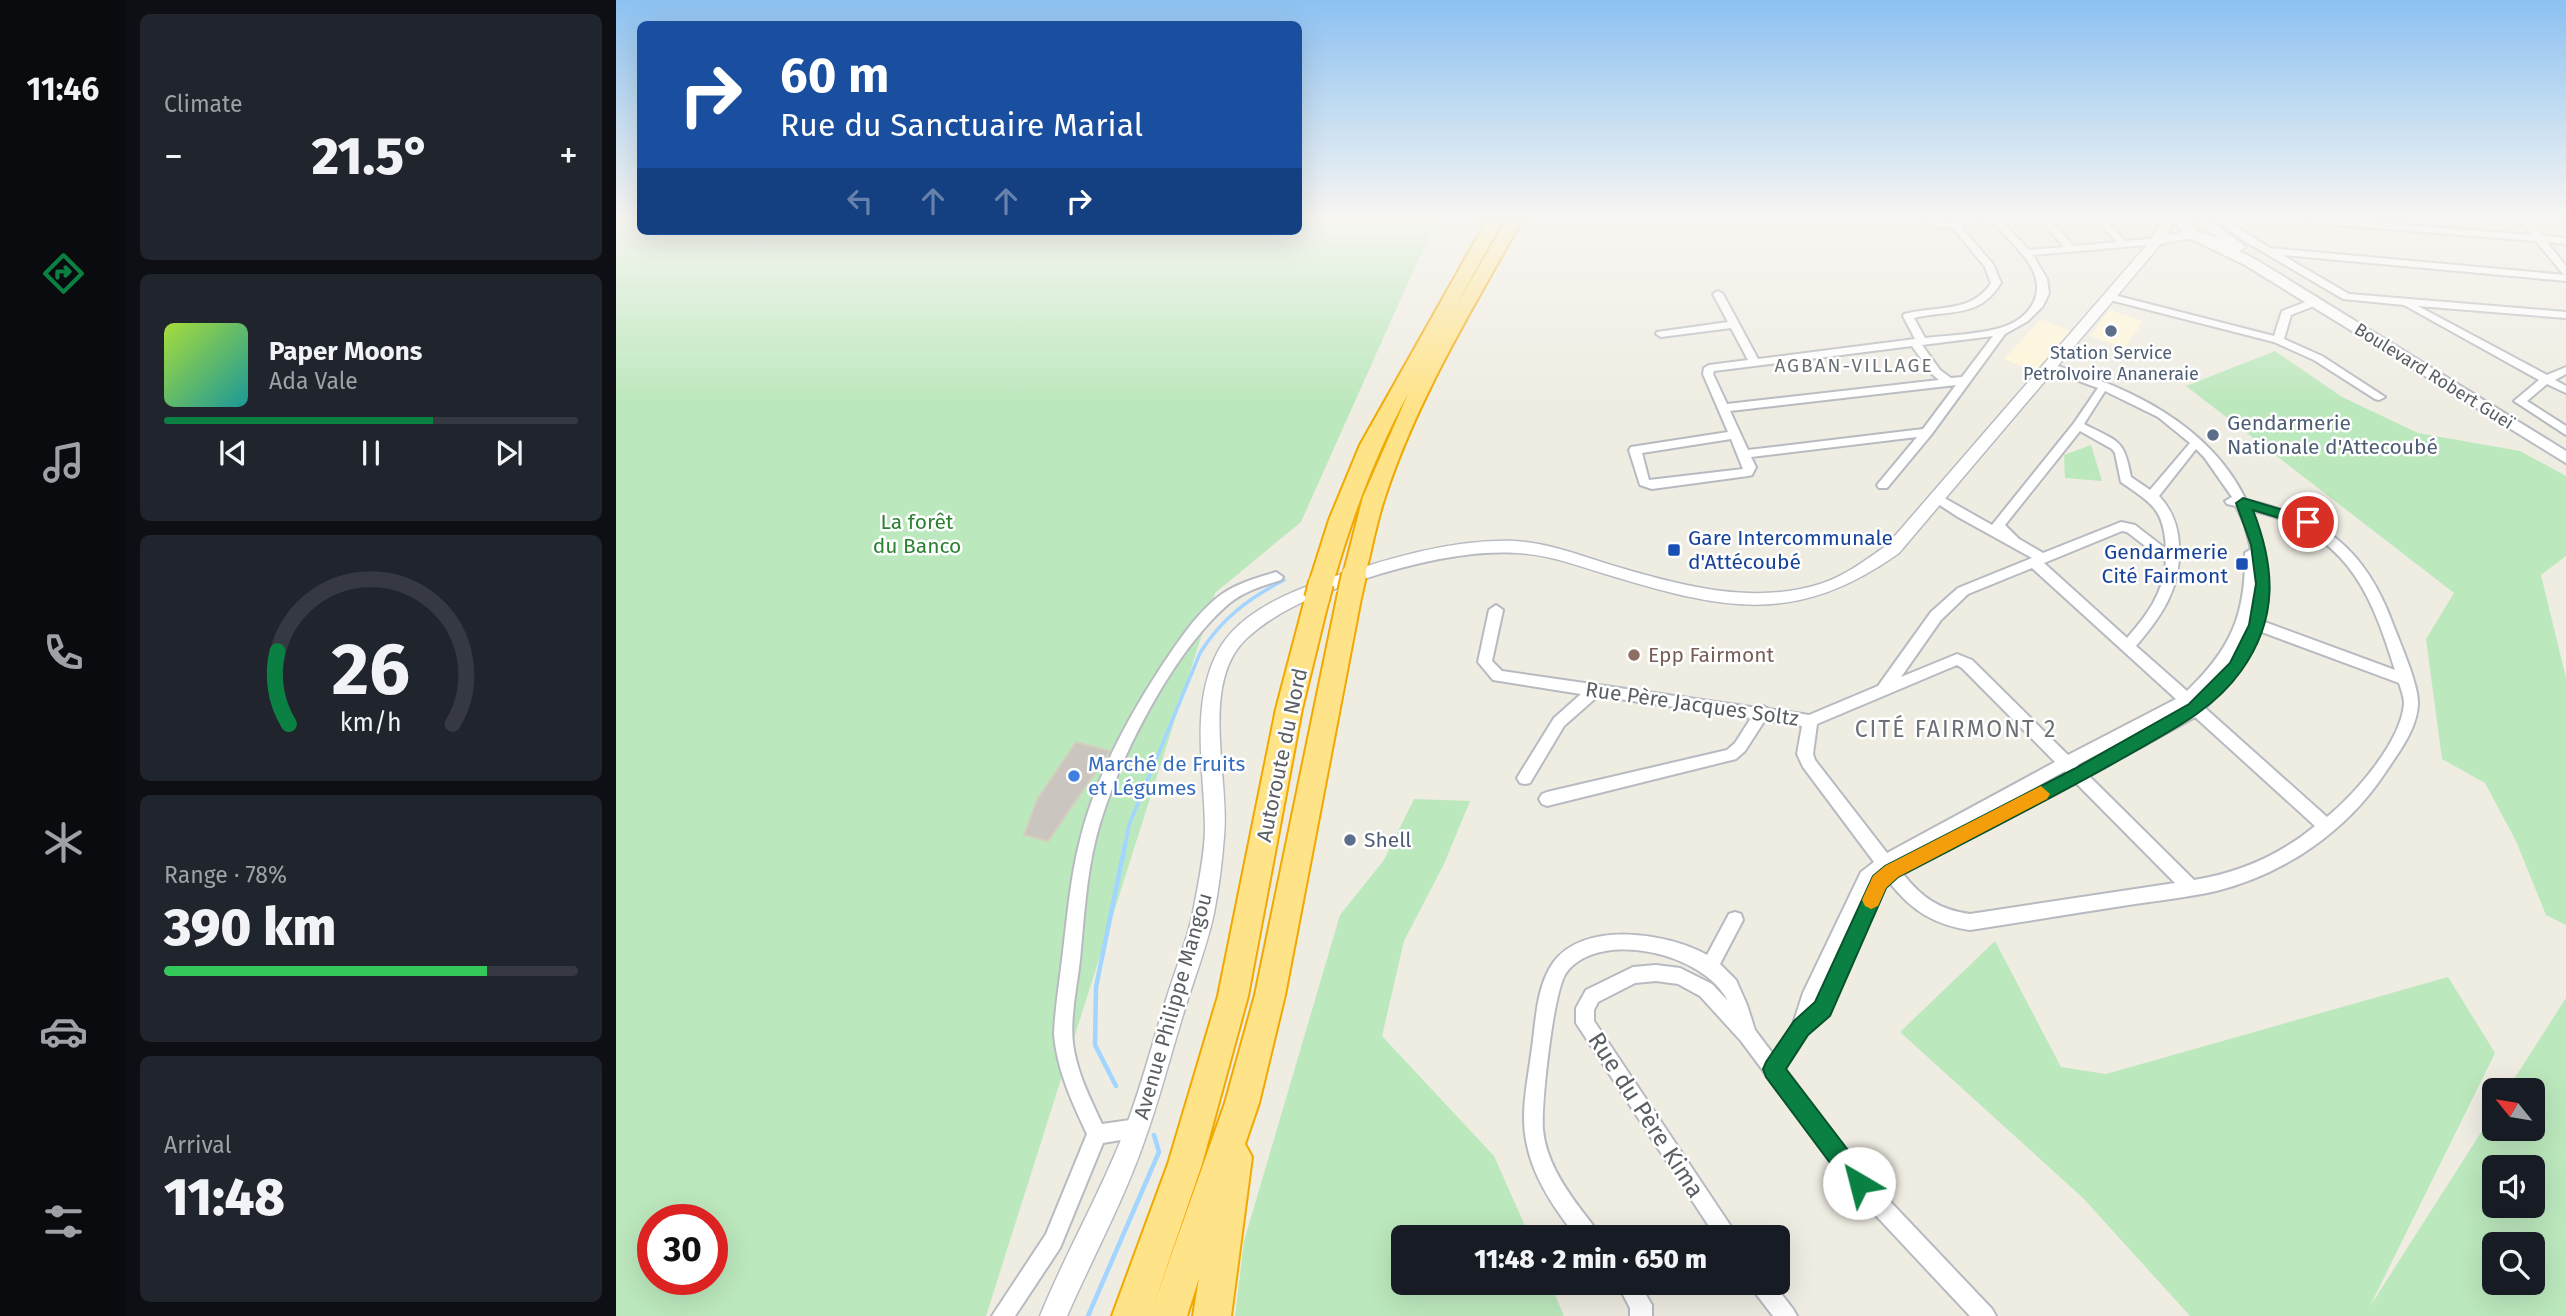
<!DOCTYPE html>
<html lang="en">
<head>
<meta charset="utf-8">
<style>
  :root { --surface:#171b24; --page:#20242c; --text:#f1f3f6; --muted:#9ea1a6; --line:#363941; --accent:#0b8043 }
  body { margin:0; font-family:"Fira Sans",sans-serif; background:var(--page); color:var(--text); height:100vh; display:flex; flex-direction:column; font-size:26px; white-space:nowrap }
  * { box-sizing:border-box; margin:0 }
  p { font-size:23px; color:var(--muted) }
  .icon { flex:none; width:38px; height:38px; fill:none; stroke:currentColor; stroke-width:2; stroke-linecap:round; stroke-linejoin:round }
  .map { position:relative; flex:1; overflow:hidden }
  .side { display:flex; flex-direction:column; gap:14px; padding:14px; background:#0d0f14; width:490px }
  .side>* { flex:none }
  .hud { position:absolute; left:21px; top:21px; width:665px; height:214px; border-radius:10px; box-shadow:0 7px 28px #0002; background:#1a4fa0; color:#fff; overflow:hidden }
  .needle { width:46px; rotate:300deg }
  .buttons { position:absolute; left:1866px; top:1078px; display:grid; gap:14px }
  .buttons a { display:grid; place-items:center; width:63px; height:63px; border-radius:10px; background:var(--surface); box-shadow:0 7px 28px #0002; font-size:35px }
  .speed { position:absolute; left:21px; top:1204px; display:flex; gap:14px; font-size:35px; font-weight:700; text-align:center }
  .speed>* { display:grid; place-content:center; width:91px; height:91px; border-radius:50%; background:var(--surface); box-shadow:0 7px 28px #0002; line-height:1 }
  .speed .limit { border:10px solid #d22; background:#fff; color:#111 }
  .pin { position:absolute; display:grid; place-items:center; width:60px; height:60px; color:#fff; margin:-30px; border:4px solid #fff; border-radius:50%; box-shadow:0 2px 7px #0007 }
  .me { position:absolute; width:77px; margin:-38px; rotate:323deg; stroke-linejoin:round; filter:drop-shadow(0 0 5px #0008) }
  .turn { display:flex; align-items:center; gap:24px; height:147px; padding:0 28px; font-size:32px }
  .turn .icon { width:91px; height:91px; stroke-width:2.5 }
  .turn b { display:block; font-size:49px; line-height:60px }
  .lanes { display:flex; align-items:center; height:66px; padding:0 28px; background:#0003; justify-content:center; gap:35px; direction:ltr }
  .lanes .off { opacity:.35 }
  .big { font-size:52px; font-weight:800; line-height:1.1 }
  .side .card { flex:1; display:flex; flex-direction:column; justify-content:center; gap:10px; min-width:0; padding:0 24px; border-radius:10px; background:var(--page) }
  .side .dial { align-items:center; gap:0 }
  .dial svg { height:182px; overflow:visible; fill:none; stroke:var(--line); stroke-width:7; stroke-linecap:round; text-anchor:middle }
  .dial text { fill:var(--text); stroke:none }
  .song { display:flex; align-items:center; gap:21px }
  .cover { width:84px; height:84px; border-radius:10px; background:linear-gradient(135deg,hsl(80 70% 55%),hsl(180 70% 35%)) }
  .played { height:7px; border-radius:4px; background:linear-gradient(90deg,var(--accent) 65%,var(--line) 65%) }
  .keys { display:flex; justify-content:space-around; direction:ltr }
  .heat { display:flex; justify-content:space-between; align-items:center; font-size:38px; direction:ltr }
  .charge { height:10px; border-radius:5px; background:linear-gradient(90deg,#34c759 78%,var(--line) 0) }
  .trip { position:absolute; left:775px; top:1225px; width:399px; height:70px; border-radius:10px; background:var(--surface); box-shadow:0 7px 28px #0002; font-weight:800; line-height:70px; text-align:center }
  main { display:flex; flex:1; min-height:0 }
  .dock { display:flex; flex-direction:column; width:126px; justify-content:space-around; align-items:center; background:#090b0e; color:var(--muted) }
  .dock .icon { width:49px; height:49px }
  .dock .on { color:var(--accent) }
  .dock b { font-size:32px; color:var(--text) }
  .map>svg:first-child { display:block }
</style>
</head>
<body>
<main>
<nav class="dock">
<b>11:46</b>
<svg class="icon on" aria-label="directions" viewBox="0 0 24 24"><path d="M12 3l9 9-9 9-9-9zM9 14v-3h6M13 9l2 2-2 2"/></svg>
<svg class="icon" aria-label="music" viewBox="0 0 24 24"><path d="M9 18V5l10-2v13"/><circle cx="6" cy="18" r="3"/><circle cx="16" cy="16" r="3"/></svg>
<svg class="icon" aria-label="phone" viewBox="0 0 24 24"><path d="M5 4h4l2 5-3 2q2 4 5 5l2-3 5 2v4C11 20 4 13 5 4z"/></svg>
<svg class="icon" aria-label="climate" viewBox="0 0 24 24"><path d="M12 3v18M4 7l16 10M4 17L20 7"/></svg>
<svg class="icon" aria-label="car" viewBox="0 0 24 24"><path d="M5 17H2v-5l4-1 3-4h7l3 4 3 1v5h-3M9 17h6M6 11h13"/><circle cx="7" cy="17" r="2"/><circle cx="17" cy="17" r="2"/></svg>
<svg class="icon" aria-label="filters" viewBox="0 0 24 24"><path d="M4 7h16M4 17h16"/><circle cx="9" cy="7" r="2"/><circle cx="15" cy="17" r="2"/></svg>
</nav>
<section class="side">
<div class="card"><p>Climate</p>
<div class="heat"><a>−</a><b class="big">21.5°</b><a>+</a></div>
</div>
<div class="card">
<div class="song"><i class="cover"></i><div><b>Paper Moons</b><p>Ada Vale</p></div></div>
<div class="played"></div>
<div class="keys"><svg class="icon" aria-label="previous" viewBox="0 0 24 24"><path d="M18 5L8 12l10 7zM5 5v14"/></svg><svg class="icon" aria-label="pause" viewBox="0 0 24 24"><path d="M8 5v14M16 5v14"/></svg><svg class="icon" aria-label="next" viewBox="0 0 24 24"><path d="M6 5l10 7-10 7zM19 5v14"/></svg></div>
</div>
<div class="card dial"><svg viewBox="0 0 100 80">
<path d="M14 69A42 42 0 1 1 86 69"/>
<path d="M14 69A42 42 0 0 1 9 37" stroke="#0b8043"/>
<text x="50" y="56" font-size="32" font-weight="700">26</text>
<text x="50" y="72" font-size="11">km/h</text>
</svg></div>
<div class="card"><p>Range · 78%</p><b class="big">390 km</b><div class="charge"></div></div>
<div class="card"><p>Arrival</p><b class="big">11:48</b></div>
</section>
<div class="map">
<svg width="1950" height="1316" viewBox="0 0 1950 1316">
  <rect width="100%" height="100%" fill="#efece2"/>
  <g fill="#fff6d7">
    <polygon points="1493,310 1527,321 1509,348 1474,336"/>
    <polygon points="1425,319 1456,331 1419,372 1388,359"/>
  </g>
  <g fill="#bce8bd" fill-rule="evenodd">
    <path d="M0 220H24V231H682L683 220H820L685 522 599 593 370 1316H0ZM37 1220H96V1279H37Z"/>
    <polygon points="1659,351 1726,397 1802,433 1904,451 1950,476 1950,556 1925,575 1950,678 1950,925 1930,915 1900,841 1869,783 1826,759 1810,639 1838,593 1570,386"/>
    <polygon points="1475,445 1486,481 1449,478 1448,455"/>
    <polygon points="798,799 854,801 828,864 788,941 766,1036 878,1156 914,1237 788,1237 788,1283 934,1283 948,1316 619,1316 628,1241 724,915 768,860"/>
    <path d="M1379 941 1445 1067 1490 1074 1832 977 1879 1053 1753 1308 1878 1112V1129H1916V1090H1891L1950 998V1316H1574L1467 1198 1284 1032ZM1916 1167V1206H1878V1167ZM1916 1244V1283H1878V1244Z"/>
  </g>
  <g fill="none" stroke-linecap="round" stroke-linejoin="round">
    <path stroke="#a2d5ff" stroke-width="3.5" d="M509 846 513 825 584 653C605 619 633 598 668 580"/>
    <g stroke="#a2d5ff" stroke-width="4.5">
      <polyline points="500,1086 479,1045 480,987 509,845"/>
      <polyline points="472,1316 543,1152 538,1135"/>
    </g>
  </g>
  <polygon fill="#cac6bf" stroke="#d4cec0" stroke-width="2" points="460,742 494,751 432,841 408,835 421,800"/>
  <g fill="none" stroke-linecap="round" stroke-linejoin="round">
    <g stroke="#b7bac0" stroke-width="4">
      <g id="minor">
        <path d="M1307 220H1319L1328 223 1366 220 1365 222 1344 226 1377 264 1385 283C1363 319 1334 309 1298 318L1309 338C1332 335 1357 335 1380 329 1411 322 1433 295 1414 265 1404 248 1387 236 1376 220H1385L1413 250 1448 247 1424 220H1433L1458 246 1501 242 1480 220H1489L1510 241 1541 238 1546 241 1541 244 1417 255 1431 279 1433 293 1427 306 1412 321 1389 334 1315 435 1271 488H1263L1261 485 1301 437 1135 457 1140 467 1136 475 1132 476 1036 489 1024 485 1013 450 1015 447 1112 432 1087 374 1088 368 1093 365 1132 360 1115 328 1045 337 1040 334 1041 332 1112 322 1097 294 1102 291 1107 294 1142 359 1299 339 1287 316 1288 314C1319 306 1357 313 1375 283L1369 267 1336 227 1324 228ZM1377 336 1346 377 1335 378 1324 370 1306 345ZM1296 346 1316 374 1323 380 1111 404 1097 374 1098 371ZM1340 385 1307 429 1132 450 1114 411ZM1115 439 1127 469 1033 480 1026 453Z"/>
        <polygon points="1599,220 1610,220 1654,248 1950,275 1950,281 1666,255 1733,294 1950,312 1950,318 1802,306 1931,375 1950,367 1950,374 1939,380 1950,386 1950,393 1931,384 1911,401 1950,426 1950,435 1898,401 1923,380 1788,305 1727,299 1625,239"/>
        <polygon points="1691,220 1727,220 1915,235 1903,220 1913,220 1926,236 1950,238 1950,244 1931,242 1950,266 1950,275 1947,274 1920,241 1696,223"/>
        <polygon points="1494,294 1658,336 1666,311 1695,300 1703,300 1703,304 1675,315 1668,339 1706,356 1769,397 1763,400 1759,399 1698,360 1658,342 1490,299 1490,295"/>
        <path d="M1434 364C1512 386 1593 424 1630 500 1709 518 1750 549 1778 627 1785 645 1802 684 1802 702 1802 728 1783 752 1769 773 1730 832 1668 874 1600 891 1569 898 1537 901 1506 906 1455 914 1405 922 1354 930 1319 925 1296 911 1274 883L1269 887 1212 1015 1191 1034 1169 1069 1250 1176 1376 1309 1380 1316H1354L1236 1190 1125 1041 1084 996 1062 984 1040 981 1019 983 982 1002 978 1010V1021L1122 1237H1100L960 1023V1008L970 990 1017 967 1040 965 1064 968 1096 984 1112 1001C1089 953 983 928 950 973 937 992 925 1105 927 1130 930 1159 946 1184 963 1207 970 1217 979 1226 984 1237H961C939 1210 918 1179 911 1145 904 1115 911 1085 915 1055 920 1025 919 989 937 963 967 920 1052 933 1091 955L1113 914 1119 912 1125 914 1127 920 1104 964 1120 980 1131 1005 1139 1030 1157 1054 1177 1024 1187 993 1245 872 1258 862 1187 767 1181 754 1186 726 1149 720 1129 751 1120 759 931 806 926 804 923 799 926 794 931 792 1111 750 1119 743 1135 718 982 696 948 726 914 783 909 784 904 783 901 778 904 773 938 718 965 694 877 680 862 662 873 610 880 605 887 610 876 661 886 671 1142 708 1147 706 1153 709 1193 715 1262 686 1315 612 1342 588 1416 558 1342 517 1313 498 1315 495H1323L1376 525 1458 423 1482 388 1430 369 1429 367ZM1489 391 1542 417 1574 443 1534 490 1515 477C1508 438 1502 442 1468 424ZM1464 431 1496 449 1499 453 1505 482C1535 503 1548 508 1550 549L1519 525 1505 522 1427 553 1403 539 1389 525ZM1580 449 1588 457 1616 497 1609 501 1611 504 1620 506 1629 525 1635 549 1629 553C1630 614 1615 649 1571 691L1520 646C1547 614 1565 588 1563 545 1562 525 1556 510 1543 496ZM1634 510C1727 531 1753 585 1779 670L1646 621C1656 584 1651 545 1634 510ZM1506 531 1511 532 1550 562C1547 594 1531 615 1511 638L1428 563ZM1416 568 1560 699 1452 755 1356 660 1341 654 1285 677 1325 620 1352 594ZM1643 631 1783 683C1785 690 1788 696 1788 704 1785 742 1739 794 1711 817L1589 708C1611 686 1635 662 1643 631ZM1341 665 1346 668 1439 762 1271 853 1199 760 1197 754 1201 724ZM1568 709 1463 766 1461 765ZM1579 717 1699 826C1664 855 1622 873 1578 880L1473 776ZM1449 771 1450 773 1342 830ZM1460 783 1559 883 1354 914C1324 910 1306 898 1287 874Z"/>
        <path d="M660 572 667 577 665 580C645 586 623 593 608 608 553 658 498 767 480 838 470 878 468 919 464 960 461 987 454 1016 457 1044 461 1073 474 1098 486 1124L521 1119 528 1122 531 1129 528 1136 487 1143 444 1248 399 1316H376L430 1234 471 1134C456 1102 441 1070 438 1034 439 1009 443 985 446 960 451 920 454 879 464 840 479 779 511 719 545 667 562 642 581 612 606 594 622 583 641 578 660 572Z"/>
        <polygon points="1001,1283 1023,1283 1036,1305 1036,1316 1014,1316 1014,1308"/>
        <polygon points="1134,1283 1157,1283 1177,1309 1181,1316 1157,1316 1137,1290"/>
      </g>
    </g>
    <g stroke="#b7bac0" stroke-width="3">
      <path id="tertiary" d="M1576 230 1630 247 1624 251 1576 238 1545 244 1283 553C1181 626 1109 610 996 576 965 567 933 554 900 553 848 550 791 565 742 581 702 594 661 610 630 639 583 684 614 779 608 837 606 862 603 888 598 913 591 947 577 981 567 1015 554 1057 543 1101 528 1142 507 1202 476 1259 451 1316H424C448 1257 480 1201 504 1142 523 1096 535 1047 550 1000 559 971 571 941 577 912 582 885 589 854 589 827 588 769 573 699 605 646 627 611 674 592 711 579 771 559 835 539 899 541 934 543 968 557 1002 567 1066 586 1138 605 1204 584 1229 576 1250 560 1271 545L1537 238Z"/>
    </g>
    <g stroke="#b8bcc2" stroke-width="4">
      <g id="secondary">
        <polygon points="1546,220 1570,220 1581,231 1639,259 1950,451 1950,463 1629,265 1571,237 1558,221 1546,244 1536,244 1535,241"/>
        <polygon points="1578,220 1592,220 1628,245 1616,248"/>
      </g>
    </g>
    <g stroke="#f1a900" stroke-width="4">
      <g id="motorway">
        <path d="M871 220H887L840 306 890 220H906C856 310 801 399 769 497 760 523 756 549 749 575L746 581H730L727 575 747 497 792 394C759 455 736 517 717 583L713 589H697L693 583 713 520 744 445Z"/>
        <polygon points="734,585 742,587 746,593 669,995 643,1103 629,1144 636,1157 615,1316 577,1316 583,1278 571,1316 496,1316 552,1164 602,996 660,709 689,599 693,593 701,590 709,593 713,599 686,709 632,996 586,1164 537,1307 609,1103 639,995 722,593 726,587"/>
      </g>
    </g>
    <use href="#minor" fill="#fff" fill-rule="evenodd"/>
    <use href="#tertiary" fill="#fff" fill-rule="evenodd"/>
    <use href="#secondary" fill="#fff" fill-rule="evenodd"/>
    <use href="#motorway" fill="#ffe389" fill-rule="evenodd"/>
    <g stroke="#f1a900" stroke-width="28" stroke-linecap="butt">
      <g id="motorway-bridge">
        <polyline points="734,593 738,575"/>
        <polyline points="701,599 705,583"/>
      </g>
    </g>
    <use href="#motorway-bridge" stroke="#ffe389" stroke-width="24"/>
  </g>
  <linearGradient id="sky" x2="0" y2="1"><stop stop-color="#8cc1f1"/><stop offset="0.54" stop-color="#f8f6f2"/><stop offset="1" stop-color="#f8f6f2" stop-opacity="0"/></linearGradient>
  <rect width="1950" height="404" fill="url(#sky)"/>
  <path fill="#0b8043" stroke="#07532c" stroke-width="2" d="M1627 498 1697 519 1700 522 1692 527 1637 510C1659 567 1663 618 1625 671 1596 712 1550 733 1507 758 1433 800 1357 838 1282 877L1270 888 1214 1016 1192 1035 1170 1069 1251 1175 1254 1183 1251 1191 1243 1194 1235 1191 1150 1077 1147 1069 1150 1062 1178 1021 1199 1002 1257 876 1269 866 1458 769 1573 704 1614 663 1633 625 1640 584 1635 545 1620 503Z"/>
  <polygon fill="#f59e0b" points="1425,786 1434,794 1431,799 1282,877 1270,888 1262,906 1255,909 1249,906 1246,900 1257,876 1269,866"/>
  <g fill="#5c6f8a" stroke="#fff" stroke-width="2.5">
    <circle cx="1495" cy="331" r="7"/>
    <circle cx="1597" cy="435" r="7"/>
    <circle cx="734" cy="840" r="7"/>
  </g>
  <g fill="#1a4fb4" stroke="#fff" stroke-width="2.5">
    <rect x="1051" y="543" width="14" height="14" rx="3.5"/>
    <rect x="1619" y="557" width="14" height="14" rx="3.5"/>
  </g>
  <circle fill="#8d6e63" stroke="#fff" stroke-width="2.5" cx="1018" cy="655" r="7"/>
  <circle fill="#3f7fe0" stroke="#fff" stroke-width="2.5" cx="458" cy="776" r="7"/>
  <g text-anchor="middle" stroke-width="5" stroke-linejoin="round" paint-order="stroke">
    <g font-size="18" fill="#4e5e75" stroke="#fff">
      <text x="1495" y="359">Station Service<tspan x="1495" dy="21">PetroIvoire Ananeraie</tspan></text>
    </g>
    <g font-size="18" fill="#5a5f64" stroke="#fff">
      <text transform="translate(1818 376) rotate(32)" y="6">Boulevard Robert Gueï</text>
    </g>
    <g font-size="19" letter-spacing="2" fill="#6b7176" stroke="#fff">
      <text x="1238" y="372">AGBAN-VILLAGE</text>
    </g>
    <g font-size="21" fill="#4e5e75" stroke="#fff" text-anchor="start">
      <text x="1611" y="430">Gendarmerie<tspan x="1611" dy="24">Nationale d'Attecoubé</tspan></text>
      <text x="748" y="847">Shell</text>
    </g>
    <g font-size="21" fill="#2d8232" stroke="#fff">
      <text x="301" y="529">La forêt<tspan x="301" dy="24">du Banco</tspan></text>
    </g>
    <g font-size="21" fill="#164399" stroke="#fff" text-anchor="start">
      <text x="1072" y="545">Gare Intercommunale<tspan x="1072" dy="24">d'Attécoubé</tspan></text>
      <text x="1612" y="559" text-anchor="end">Gendarmerie<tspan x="1612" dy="24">Cité Fairmont</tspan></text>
    </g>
    <g font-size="21" fill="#785e54" stroke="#fff" text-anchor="start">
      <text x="1032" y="662">Epp Fairmont</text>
    </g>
    <g font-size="21" fill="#5a5f64" stroke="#fff">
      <text transform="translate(1076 704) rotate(8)" y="7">Rue Père Jacques Soltz</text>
      <text transform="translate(666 755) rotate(-78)" y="7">Autoroute du Nord</text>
      <text transform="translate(557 1006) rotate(-74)" y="7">Avenue Philippe Mangou</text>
    </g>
    <g font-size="21" fill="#366cbe" stroke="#fff" text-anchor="start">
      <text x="472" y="771">Marché de Fruits<tspan x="472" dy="24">et Légumes</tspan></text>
    </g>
    <g font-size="23" letter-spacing="2" fill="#6b7176" stroke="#fff">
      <text x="1340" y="737">CITÉ FAIRMONT 2</text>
    </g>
    <g font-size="24" fill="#5a5f64" stroke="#fff">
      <text transform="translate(1030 1115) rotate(57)" y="8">Rue du Père Kima</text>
    </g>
  </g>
</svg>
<div class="buttons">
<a><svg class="needle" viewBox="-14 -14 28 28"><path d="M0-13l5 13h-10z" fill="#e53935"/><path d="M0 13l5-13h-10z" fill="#9ea1a6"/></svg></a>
<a><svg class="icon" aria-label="sound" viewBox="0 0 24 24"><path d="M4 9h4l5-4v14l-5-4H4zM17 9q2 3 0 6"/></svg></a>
<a><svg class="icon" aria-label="search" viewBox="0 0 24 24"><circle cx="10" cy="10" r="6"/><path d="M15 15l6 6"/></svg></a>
</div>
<div class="speed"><div class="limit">30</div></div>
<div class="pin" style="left:1692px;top:522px;background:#d93025"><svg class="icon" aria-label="arrive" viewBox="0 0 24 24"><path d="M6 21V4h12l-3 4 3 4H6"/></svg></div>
<svg class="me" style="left:1243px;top:1183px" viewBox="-20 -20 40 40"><circle r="19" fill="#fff"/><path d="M0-13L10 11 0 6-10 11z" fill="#0b8043"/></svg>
<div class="trip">11:48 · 2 min · 650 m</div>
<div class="hud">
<div class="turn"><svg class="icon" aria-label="right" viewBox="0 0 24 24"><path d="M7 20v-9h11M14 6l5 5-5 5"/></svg><div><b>60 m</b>Rue du Sanctuaire Marial</div></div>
<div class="lanes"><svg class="icon off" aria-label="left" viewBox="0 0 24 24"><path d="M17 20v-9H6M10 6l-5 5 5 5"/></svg><svg class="icon off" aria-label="ahead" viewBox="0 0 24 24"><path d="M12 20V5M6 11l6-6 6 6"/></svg><svg class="icon off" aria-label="ahead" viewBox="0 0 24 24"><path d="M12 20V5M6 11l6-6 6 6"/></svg><svg class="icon" aria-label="right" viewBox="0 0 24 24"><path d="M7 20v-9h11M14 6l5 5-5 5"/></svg></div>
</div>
</div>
</main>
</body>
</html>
